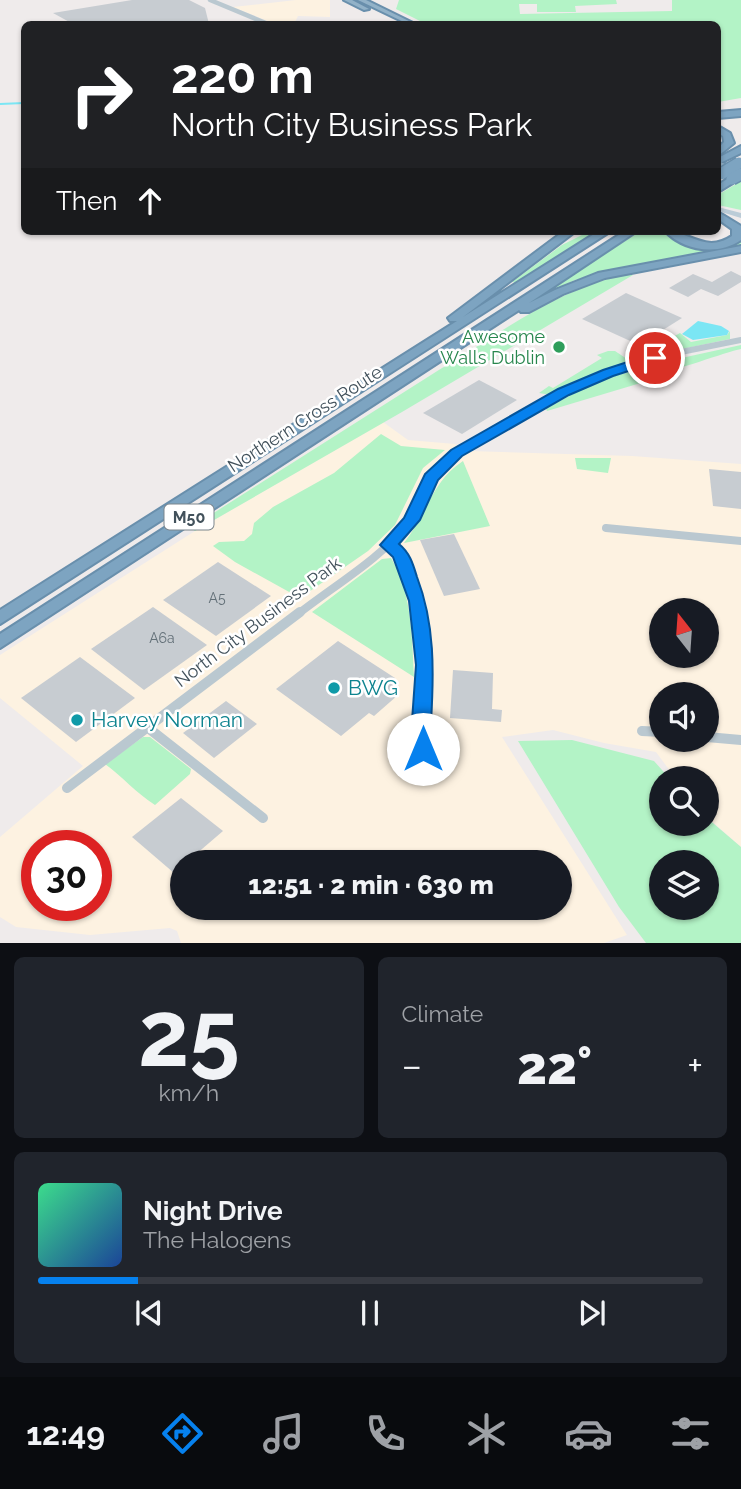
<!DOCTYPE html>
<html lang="en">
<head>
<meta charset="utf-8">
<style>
  :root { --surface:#171b24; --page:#20242c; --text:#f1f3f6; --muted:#9ea1a6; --line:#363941; --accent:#0681ee }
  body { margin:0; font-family:Raleway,sans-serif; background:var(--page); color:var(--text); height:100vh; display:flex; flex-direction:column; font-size:26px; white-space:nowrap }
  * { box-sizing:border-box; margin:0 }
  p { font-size:23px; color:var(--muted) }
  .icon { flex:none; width:38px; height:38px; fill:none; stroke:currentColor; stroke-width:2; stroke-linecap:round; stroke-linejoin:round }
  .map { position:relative; height:943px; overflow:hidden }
  .panel { display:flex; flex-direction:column; gap:14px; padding:14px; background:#0d0f14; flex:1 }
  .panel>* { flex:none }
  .guide { position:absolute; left:21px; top:21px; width:700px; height:214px; border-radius:10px; box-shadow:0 2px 5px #0004; background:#202124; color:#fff; overflow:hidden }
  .needle { width:46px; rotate:343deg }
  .controls { position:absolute; left:649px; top:598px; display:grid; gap:14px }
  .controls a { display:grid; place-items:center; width:70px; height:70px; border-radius:50%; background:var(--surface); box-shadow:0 2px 5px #0004; font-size:35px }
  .speed { position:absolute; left:21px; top:830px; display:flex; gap:14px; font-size:35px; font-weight:700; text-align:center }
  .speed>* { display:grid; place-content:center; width:91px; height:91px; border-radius:50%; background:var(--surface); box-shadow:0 2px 5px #0004; line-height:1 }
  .speed .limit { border:10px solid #d22; background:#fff; color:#111 }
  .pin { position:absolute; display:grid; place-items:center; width:60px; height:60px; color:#fff; margin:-30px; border:4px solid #fff; border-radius:50%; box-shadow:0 2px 7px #0007 }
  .me { position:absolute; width:77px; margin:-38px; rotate:0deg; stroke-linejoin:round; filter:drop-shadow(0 0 5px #0008) }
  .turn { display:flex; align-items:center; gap:24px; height:147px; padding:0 35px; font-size:32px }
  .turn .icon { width:91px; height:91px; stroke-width:2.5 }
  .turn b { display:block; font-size:49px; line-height:60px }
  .then { display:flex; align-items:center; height:66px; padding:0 35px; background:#0003; gap:14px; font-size:26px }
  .big { font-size:52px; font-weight:800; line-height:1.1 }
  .panel .card { flex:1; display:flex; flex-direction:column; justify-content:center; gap:10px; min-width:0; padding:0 24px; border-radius:10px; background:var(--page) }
  .panel .dial { align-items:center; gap:0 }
  .dial b { font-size:91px; line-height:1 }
  .song { display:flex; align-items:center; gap:21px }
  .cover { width:84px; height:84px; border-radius:10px; background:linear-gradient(135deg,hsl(150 70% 55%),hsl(220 70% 35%)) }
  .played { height:7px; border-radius:4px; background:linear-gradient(90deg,var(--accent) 15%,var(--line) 15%) }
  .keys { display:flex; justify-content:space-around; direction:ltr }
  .heat { display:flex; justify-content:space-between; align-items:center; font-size:38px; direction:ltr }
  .panel .tiles { flex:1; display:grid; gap:14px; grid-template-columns:1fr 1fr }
  .card:last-child { grid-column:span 2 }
  .trip { position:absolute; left:170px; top:850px; width:402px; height:70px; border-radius:35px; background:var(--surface); box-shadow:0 2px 5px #0004; font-weight:800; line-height:70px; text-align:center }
  .dock { display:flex; height:112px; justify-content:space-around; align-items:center; background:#090b0e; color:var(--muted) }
  .dock .icon { width:49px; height:49px }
  .dock .active { color:var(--accent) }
  .dock b { font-size:32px; color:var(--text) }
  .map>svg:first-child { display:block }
</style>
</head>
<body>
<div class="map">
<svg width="741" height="943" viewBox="0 0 741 943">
  <rect width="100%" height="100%" fill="#efebeb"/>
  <g fill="#fdf2e1" fill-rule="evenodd">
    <polygon points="296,0 330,0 330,17 298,16 294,24 275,24 233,7"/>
    <path d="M383 422 408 440 455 444 468 451 632 456 741 464V847L707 817V779H676L656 752 604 743 553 730 502 737 627 935 604 943H181L177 931 170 928 90 935 16 927 0 917V837L83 766 0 698V655L195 531ZM662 611H707V656H662ZM662 695H707V740H662ZM37 845H96V905H37ZM182 863H560V908H182Z"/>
  </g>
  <g fill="#b3f3c6" fill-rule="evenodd">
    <polygon points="399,0 616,0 617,4 575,6 576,12 537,12 537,4 519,4 520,14 672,11 672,0 741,0 741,98 718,102 718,24 422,22 396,9"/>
    <polygon points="741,181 741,210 718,205 718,195"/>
    <polygon points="590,231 598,231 516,283 512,282 562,245"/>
    <path d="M641 231H662C681 251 717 255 741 241V245L614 269 575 280 531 300Z"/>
    <path d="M628 274 633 275 402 412 195 531 190 528 442 368 477 350 476 347C525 316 570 286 628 274Z"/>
    <polygon points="730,331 730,339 644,357 627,350 646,352 680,333 691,342 727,335"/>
    <path d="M741 345V349C725 352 668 374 659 372L654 364Z"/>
    <polygon points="608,351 615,351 630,361 551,395 539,393 549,386 553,388 602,358 597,355"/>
    <path d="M634 371 641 372 648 378 644 382 547 411 546 409C573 393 603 377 634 371Z"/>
    <polygon points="381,434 401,446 445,450 423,468 395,525 368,551 300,598 235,562 213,546 219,542 244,541 252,534 254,523 273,507 334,473"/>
    <polygon points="575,458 611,458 608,473 577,469"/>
    <path d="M463 461 490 526 404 543C426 515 432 481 463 461Z"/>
    <path d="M391 558C412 592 412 638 414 677L312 612 382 559Z"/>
    <path d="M143 737H150L191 769 190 774 155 805C136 793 123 777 105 764Z"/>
    <path d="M572 740 654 761 670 779H662V824H707V818L741 847V943H646L619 907 518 741ZM662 863H707V908H662Z"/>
  </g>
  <polygon fill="#7be6f4" points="698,321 721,326 729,331 727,335 693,340 682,334"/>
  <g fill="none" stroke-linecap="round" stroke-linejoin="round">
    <polyline stroke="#7be6f4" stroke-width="2" points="0,104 24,103"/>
  </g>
  <g fill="#c7ccd1">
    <polygon points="132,0 189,0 205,8 209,24 73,24 53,13"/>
    <polygon points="731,271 741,276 741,282 718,296 701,289 688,297 669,288 693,274 712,282"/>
    <polygon points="626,293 682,318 639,345 582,319"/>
    <polygon points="479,380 517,400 462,434 423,413"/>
    <polygon points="709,469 741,472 741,509 713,506"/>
    <polygon points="454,534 480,589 444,596 420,540"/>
    <polygon points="218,562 271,596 216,636 163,600"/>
    <polygon points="153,607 207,645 144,690 91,649"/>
    <polygon points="338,641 395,678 391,682 395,684 391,688 398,695 374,716 369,713 341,736 276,689"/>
    <polygon points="80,657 135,698 76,742 21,698"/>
    <polygon points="453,670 493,673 492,709 502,710 501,722 450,718"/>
    <polygon points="226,701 257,724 214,758 183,733"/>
    <polygon points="181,798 223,831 174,873 132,837"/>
  </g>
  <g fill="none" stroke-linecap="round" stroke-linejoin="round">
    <g stroke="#698fac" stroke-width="4">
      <g id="trunk">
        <polygon points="344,0 352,0 369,9 364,10"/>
        <polygon points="358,0 366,0 415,24 408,24"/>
        <polygon points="718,161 737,169 738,171 734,174 718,167"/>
      </g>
    </g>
    <g stroke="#698fac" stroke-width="4">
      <g id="motorway">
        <polygon points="741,110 741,116 718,118 718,112"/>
        <polygon points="718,126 730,133 734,143 718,156 718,148 724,142 723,136 718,133"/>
        <polygon points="741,146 741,153 718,164 718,158"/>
        <polygon points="732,176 736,177 736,181 718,192 718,185"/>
        <path d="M718 212 741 226V240C718 256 684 251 665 231 690 231 705 254 732 236V229L718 219Z"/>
        <polygon points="564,231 576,231 463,317 599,231 611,231 0,624 0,610 457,321 450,321 448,318"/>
        <polygon points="625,231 637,231 529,303 555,290 598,273 741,246 741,252 605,278 563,294 529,312 521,312 519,310 0,648 0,634"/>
      </g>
    </g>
    <polyline stroke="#bac8d0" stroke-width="4.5" points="210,0 268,24"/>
    <polyline stroke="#bac8d0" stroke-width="6" points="656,357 741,340"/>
    <g stroke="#bac8d0" stroke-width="8">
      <polyline points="606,528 741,541"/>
      <polyline points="389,545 406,567 420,614"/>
      <path d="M298 614C335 585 380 559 410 522 421 509 422 487 434 475 484 427 597 369 665 355"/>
    </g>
    <g stroke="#bac8d0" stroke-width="10">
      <polyline points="420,612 425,667 423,749"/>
      <polyline points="147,727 263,818"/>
      <polyline points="642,731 662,732"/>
      <polyline points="707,737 741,740"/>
      <polyline points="67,788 300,612"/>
    </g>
    <polygon fill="#bbccd7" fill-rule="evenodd" points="718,207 741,213 741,218 718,211"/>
    <use href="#trunk" fill="#92b2c8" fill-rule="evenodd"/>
    <use href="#motorway" fill="#7da4c1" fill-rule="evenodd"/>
    <g stroke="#698fac" stroke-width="14" stroke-linecap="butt">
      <g id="motorway-bridge">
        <polyline points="721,174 739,163"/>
        <polyline points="732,179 741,174"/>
      </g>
    </g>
    <use href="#motorway-bridge" stroke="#7da4c1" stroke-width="11"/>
  </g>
  <path fill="#0681ee" stroke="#04549b" stroke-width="2" d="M655 353 662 358 660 361 613 376 569 395 462 456 438 480 420 520 399 544C410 553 413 564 417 577 435 624 434 672 431 722 431 733 434 745 430 754L423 757 415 754 411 735 416 665 409 601 393 557 380 545 404 518 425 474 451 450 558 389 603 370Z"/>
  <circle fill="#2e9e5b" stroke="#fff" stroke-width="2.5" cx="559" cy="347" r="7"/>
  <g fill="#0f9aa8" stroke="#fff" stroke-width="2.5">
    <circle cx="334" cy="688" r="7"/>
    <circle cx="77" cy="720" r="7"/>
  </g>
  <g text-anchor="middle" stroke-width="5" stroke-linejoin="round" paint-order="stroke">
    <g font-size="14" fill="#637078">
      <text x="217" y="603">A5</text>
      <text x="162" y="643">A6a</text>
    </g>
    <rect fill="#fff" stroke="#7b858c" stroke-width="2" x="164.5" y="504.5" width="49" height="25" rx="5"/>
    <g font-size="16" font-weight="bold" fill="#42515b">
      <text x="189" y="523">M50</text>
    </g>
    <g font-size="18" fill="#27864d" stroke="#fff" text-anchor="end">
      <text x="545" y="343">Awesome<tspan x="545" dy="21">Walls Dublin</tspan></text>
    </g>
    <g font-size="18" fill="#42515b" stroke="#fff">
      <text transform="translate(305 419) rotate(-33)" y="6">Northern Cross Route</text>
      <text transform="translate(258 622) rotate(-37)" y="6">North City Business Park</text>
    </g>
    <g font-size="21" fill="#0d838f" stroke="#fff" text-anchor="start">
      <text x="348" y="695">BWG</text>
      <text x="91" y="727">Harvey Norman</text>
    </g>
  </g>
</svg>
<div class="controls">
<a><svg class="needle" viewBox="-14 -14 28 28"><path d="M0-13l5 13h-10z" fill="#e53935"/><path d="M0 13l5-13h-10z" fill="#9ea1a6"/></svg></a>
<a><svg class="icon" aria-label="sound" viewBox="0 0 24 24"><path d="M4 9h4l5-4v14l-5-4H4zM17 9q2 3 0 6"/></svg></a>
<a><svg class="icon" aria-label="search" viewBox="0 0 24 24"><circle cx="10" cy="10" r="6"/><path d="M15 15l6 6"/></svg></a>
<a><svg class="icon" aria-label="layers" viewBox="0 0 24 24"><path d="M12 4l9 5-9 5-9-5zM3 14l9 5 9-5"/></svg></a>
</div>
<div class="speed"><div class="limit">30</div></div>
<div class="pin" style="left:655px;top:358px;background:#d93025"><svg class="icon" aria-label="arrive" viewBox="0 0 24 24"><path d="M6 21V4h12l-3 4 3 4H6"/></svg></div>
<svg class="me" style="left:423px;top:749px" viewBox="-20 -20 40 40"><circle r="19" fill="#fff"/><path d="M0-13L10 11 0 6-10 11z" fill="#0681ee"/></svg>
<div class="trip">12:51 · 2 min · 630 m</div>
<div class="guide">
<div class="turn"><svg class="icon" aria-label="right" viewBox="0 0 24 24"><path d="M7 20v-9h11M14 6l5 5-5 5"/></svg><div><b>220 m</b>North City Business Park</div></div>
<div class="then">Then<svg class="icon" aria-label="ahead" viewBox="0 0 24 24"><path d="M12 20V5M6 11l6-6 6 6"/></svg></div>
</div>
</div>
<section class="panel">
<div class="tiles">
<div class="card dial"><b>25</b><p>km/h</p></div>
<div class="card"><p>Climate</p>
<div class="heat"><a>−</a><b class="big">22°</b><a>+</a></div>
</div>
<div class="card">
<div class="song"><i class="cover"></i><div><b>Night Drive</b><p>The Halogens</p></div></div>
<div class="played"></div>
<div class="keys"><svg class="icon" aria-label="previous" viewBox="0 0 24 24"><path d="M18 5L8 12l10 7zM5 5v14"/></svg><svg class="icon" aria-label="pause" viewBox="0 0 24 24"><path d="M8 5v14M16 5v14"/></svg><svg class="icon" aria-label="next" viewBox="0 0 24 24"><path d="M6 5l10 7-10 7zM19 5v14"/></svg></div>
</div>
</div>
</section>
<nav class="dock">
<b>12:49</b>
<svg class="icon active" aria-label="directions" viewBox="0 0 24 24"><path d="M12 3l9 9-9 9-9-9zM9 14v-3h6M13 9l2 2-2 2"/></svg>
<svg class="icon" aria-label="music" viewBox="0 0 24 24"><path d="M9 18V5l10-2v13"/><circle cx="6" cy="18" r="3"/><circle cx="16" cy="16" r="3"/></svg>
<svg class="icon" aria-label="phone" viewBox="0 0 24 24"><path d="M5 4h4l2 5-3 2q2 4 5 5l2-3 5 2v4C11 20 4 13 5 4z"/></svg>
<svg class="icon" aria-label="climate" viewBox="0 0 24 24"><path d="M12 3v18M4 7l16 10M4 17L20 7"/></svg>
<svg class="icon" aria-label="car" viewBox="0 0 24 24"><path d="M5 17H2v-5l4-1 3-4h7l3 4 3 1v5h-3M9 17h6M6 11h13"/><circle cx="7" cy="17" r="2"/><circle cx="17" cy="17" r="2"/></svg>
<svg class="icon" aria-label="filters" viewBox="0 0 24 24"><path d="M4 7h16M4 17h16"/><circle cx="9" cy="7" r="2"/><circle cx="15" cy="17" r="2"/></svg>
</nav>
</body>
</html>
